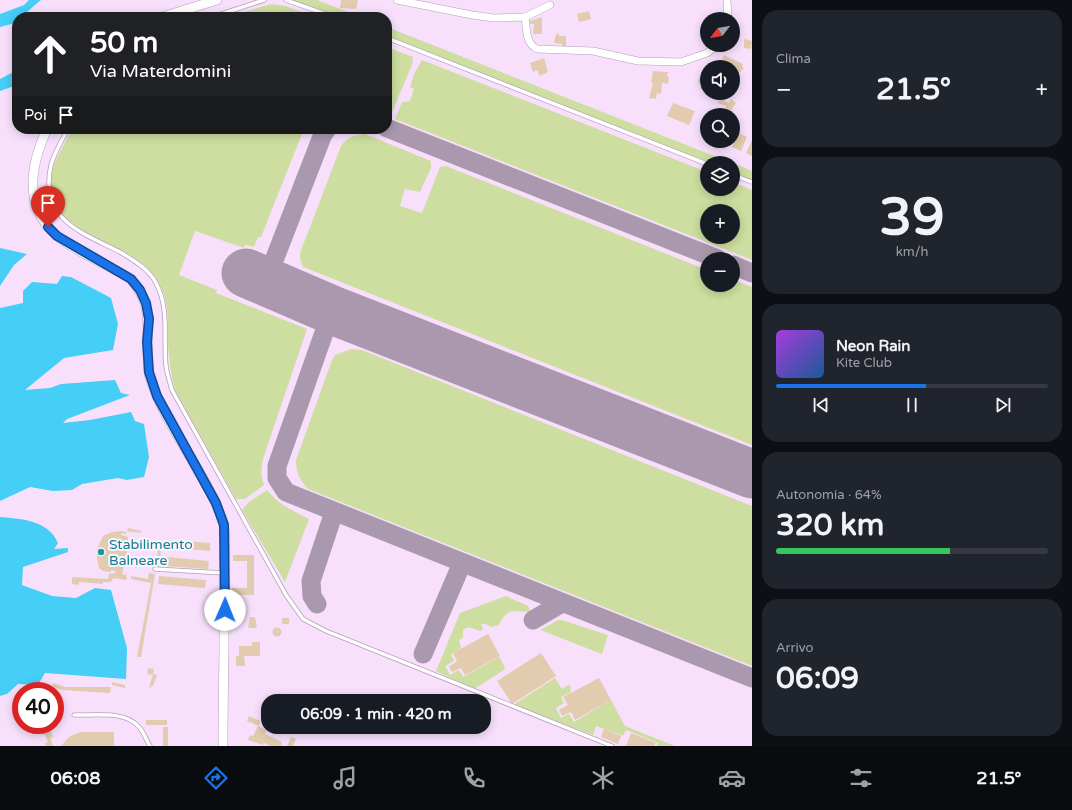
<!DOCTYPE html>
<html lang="it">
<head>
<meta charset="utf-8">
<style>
  :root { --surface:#171b24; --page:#20242c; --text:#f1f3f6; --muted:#9ea1a6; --line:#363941; --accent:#1a73e8 }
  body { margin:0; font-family:"Varela Round",sans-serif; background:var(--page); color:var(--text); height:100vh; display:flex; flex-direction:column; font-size:15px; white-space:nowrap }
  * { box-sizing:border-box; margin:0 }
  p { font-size:13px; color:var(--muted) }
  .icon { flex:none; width:22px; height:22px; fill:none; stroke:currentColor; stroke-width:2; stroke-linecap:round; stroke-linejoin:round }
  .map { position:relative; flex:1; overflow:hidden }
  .drawer { display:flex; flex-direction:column; gap:10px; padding:10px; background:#0d0f14; width:320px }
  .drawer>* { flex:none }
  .hud { position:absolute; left:12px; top:12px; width:380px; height:122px; border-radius:16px; box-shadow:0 2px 10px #0003; background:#202124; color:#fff; overflow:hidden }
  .needle { width:26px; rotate:239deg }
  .tools { position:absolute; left:700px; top:12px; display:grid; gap:8px }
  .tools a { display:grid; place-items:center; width:40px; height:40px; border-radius:50%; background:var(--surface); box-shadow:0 2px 10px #0003; font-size:20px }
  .speed { position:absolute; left:12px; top:682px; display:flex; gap:8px; font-size:20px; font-weight:700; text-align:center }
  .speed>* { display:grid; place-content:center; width:52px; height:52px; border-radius:50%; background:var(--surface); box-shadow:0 2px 10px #0003; line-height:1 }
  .speed .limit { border:6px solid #d22; background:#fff; color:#111 }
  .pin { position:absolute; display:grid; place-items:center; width:34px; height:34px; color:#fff; margin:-41px -17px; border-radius:50% 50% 50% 0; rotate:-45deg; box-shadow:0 0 4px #0007 }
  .pin .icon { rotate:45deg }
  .me { position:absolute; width:44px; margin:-22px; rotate:1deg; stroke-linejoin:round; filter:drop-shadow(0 0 3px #0008) }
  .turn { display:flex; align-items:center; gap:14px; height:84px; padding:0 12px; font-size:18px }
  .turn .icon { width:52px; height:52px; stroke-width:2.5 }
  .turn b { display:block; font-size:28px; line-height:34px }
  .then { display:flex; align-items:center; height:38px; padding:0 12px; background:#0003; gap:8px; font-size:15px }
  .big { font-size:30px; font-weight:700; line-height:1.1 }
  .drawer .tile { flex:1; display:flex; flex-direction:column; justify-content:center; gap:6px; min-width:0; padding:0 14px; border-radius:16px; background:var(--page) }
  .drawer .dial { align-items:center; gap:0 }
  .dial b { font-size:52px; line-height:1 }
  .song { display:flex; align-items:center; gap:12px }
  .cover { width:48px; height:48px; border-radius:6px; background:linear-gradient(135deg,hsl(280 70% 55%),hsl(210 70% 35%)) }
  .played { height:4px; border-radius:2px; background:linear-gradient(90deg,var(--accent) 55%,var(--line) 55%) }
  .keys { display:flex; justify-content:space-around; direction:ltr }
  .heat { display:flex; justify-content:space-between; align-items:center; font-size:22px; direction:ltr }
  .charge { height:6px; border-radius:3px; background:linear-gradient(90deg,#34c759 64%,var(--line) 0) }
  .trip { position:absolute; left:261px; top:694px; width:230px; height:40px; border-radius:16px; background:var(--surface); box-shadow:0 2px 10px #0003; font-weight:700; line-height:40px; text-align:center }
  .tabs { display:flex; height:64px; justify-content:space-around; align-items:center; background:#090b0e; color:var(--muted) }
  .tabs .icon { width:28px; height:28px }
  .tabs .active { color:var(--accent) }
  .tabs b { font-size:18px; color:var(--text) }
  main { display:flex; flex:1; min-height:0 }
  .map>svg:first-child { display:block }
</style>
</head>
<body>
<main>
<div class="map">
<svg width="752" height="746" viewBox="0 0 752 746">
  <rect width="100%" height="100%" fill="#f8e0fd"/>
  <g fill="#cddea0" fill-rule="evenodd">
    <polygon points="292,0 317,0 361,17 333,17"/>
    <polygon points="271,4 286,6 301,12 302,15 300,17 227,17"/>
    <polygon points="387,27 732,163 707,163 387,39"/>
    <polygon points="387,47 413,57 412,65 392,112 387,115"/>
    <path d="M422 60 707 172V189H733V182L752 190V260L395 119 402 102 410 101 414 89 410 87 415 72ZM707 211H733V237H707Z"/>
    <path d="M72 129H304L261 237H258L254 247 245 245 244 248 195 231 179 275 217 290 216 293 307 329 264 456C261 467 260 474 264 485L245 499H236L175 390C171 376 169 360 168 345 168 321 170 300 156 278 132 239 41 235 51 176 54 159 65 144 72 129Z"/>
    <path d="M365 134 431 161V168L420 192 405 189 400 206 422 213 440 167 446 166 707 270V285H733V280L752 287V445L303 267 300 259V253L341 146C347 137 355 135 365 134Z"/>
    <polygon points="733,163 752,171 752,181 733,174"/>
    <path d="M351 349 362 350 752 506V666L308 489C299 479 296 472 296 460L332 360 335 355Z"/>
    <path d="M267 490C279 505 293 511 309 519L285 582 242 510 249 502Z"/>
    <path d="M506 596 528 606 530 612C514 612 507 607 499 625L492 627 485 624H481L483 629 480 631C473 629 469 625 463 630V638L459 640 461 648 451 654 454 661 445 666 450 675 459 670 463 677 499 657 505 667 504 670 474 689 436 671 460 613Z"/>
    <polygon points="558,620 562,620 608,635 602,654 540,630"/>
    <polygon points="555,678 562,689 570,684 571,692 561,697 564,703 556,708 561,718 569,714 574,722 611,700 625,726 675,746 657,746 658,743 626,730 623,736 596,726 593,735 513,705"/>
  </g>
  <g fill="#45cef6">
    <polygon points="29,0 41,0 21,17 17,17 15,23 0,27 0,14 24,5"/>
    <polygon points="17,70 17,85 0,91 0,79"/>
    <polygon points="0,248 27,254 14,265 0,286"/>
    <polygon points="62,276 71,277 111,298 118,324 113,350 64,358 25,390 50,388 61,384 115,380 121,393 130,395 67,419 63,423 90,420 131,412 135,421 144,424 149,457 144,477 127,480 118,478 82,484 72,490 53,491 30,487 0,501 0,308 23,303 23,291 32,282 57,284"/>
    <path d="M0 517C22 519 48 520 58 543L54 549 68 548V552L23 567 22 585 52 596 76 598 95 588 111 590 127 648 126 679 45 673 38 685 18 684 7 694 0 696Z"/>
  </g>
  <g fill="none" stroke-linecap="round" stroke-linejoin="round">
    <g stroke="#aa98ae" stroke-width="19">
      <polyline points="387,128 718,259"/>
      <polyline points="733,265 752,273"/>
      <polyline points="266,281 323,134 327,129"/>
      <polyline points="332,310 277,466 277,478 286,492 752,678"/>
      <polyline points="317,604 312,596 311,581 334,512"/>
      <polyline points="533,620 562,603"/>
      <polyline points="423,654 462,563"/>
    </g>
    <polyline stroke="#aa98ae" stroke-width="49" points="246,273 332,310 752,474"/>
  </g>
  <g fill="#e2cbae">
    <polygon points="341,0 358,0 356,9 340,8"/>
    <polygon points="589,11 591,19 579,22 577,14"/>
    <polygon points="542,17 542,34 533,34 534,24 530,24 530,21"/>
    <polygon points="556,34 559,34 559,36 566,36 566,48 562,48 562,44 554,43"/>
    <polygon points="744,39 752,41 751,49 744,48"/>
    <polygon points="724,55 743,64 742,67 744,68 737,75 733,73 733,67 719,66"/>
    <polygon points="544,58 548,72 540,76 537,70 533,72 530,63"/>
    <polygon points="653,71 668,72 667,76 669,77 668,84 662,83 661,94 657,93 656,99 649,98 653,83 651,83"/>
    <polygon points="699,78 707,81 707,92 700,89 702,84 698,82"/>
    <polygon points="721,97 723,98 722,100 729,103 731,99 736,103 730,112 725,109 726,106 718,103"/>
    <polygon points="673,103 695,111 689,125 667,116"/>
    <polygon points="739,133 747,137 741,151 732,147"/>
    <polygon points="752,140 752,156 746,153"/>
    <polygon points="128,528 141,531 141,533 127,531"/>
    <polygon points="122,531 127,532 126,534 122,533 121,535 128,537 128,543 119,542 129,544 122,574 127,575 126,580 113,578 111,582 103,582 103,584 79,582 79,585 72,584 72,577 108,579 109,574 115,573 116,571 111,570 111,572 103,571 99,568 96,551 103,536 112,532"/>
    <polygon points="154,540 162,541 161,549 153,548"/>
    <polygon points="167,540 210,543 210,551 167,547"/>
    <polygon points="158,550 161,550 159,567 156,567"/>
    <polygon points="233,555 254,555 254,595 232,595 232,588 247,588 247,561 233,561"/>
    <polygon points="166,557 209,561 208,569 165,566"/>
    <polygon points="149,573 155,574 141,657 137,657 151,583 131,579 131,576 148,579"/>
    <polygon points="159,576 206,580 205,588 158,584"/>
    <polygon points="250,617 255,617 257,628 248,628"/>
    <rect x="282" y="618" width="7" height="6"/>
    <circle cx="277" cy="632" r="4.5"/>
    <polygon points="488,634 500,656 465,675 461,668 452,672 449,667 457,661 453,653"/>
    <polygon points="252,642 260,642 260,656 244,656 245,666 236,666 236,656 239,656 239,646 252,646"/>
    <polygon points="541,653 556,676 512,704 497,681"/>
    <polygon points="148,668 154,669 153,674 157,675 153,686 151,686 151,688 149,687 153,675 147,674"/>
    <polygon points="599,678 611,700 575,720 571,712 562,716 559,710 568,705 563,697"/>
    <polygon points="112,682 125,685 125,688 112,685"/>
    <polygon points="53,683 65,687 111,687 110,693 63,690 53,687"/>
    <polygon points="279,693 289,698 290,696 297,699 296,701 277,701"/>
    <polygon points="249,716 260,721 259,726 247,721"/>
    <rect x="146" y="720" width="21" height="5"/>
    <polygon points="258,726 266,730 265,734 282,742 281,745 284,746 271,746 264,743 263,745 248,740 250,735 253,736"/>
    <rect x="163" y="727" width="5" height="19"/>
    <polygon points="604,729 621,736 618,744 601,737"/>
    <polygon points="50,730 53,737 50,738 53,746 46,746 45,743 48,742 44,733"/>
    <polygon points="80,732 114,732 114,746 61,746 69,737"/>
    <polygon points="631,733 656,743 654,746 626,746"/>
    <polygon points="291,737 296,739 293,746 287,746"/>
  </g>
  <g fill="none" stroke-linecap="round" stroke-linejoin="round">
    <g stroke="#b49db8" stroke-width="5">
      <g id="service">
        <polyline points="286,0 334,17"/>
        <polyline points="212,17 264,0"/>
        <polyline points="387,38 707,164"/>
        <path d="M68 129C62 140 54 153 51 165 39 219 80 232 120 252 133 260 149 269 156 283 170 310 163 338 166 366 167 374 170 382 172 390L286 595 303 619 326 631 612 746"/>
        <polyline points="733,175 752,182"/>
        <polyline points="155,569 223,573"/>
        <path d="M74 715C94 716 125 710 139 727 144 732 146 740 150 746"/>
      </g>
    </g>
    <g stroke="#b49db8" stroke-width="8">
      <g id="minor">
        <path d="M397 0 472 15 494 18 525 17C527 29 525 43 537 49L593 51 638 61 681 62 707 53 718 45"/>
        <polyline points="727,0 728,19"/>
        <polyline points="525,17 550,5"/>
      </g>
    </g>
    <g stroke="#b49db8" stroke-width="10">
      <g id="tertiary">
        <polyline points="162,17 217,0"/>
        <path d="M47 129C30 166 23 206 57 236 76 252 109 265 131 279 154 308 146 322 148 356 148 362 148 368 149 374 164 427 206 470 223 522 227 536 224 556 224 571 225 629 223 688 223 746"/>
      </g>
    </g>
    <use href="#service" stroke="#fff" stroke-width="3.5"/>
    <use href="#minor" stroke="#fff" stroke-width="7"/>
    <use href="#tertiary" stroke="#fff" stroke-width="9"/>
  </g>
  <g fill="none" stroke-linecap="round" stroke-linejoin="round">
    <g stroke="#114b97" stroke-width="10">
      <polyline id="route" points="48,227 57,236 131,279 140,290 146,303 149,319 147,342 149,372 157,396 216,503 224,525 225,610"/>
    </g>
    <use href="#route" stroke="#1a73e8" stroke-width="7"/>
  </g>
  <circle fill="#0f9aa8" stroke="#fdf3ff" stroke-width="1.5" cx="101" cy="552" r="4"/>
  <g text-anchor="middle" stroke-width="4" stroke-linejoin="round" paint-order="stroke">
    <g font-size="14" fill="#0d838f" stroke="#fdf3ff" text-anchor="start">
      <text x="109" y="549">Stabilimento<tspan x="109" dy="16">Balneare</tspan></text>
    </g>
  </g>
</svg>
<div class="tools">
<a><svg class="needle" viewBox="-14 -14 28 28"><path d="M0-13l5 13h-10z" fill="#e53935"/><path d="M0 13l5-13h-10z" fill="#9ea1a6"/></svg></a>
<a><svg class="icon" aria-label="sound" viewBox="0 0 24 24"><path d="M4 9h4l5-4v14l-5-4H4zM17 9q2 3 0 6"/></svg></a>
<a><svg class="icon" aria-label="search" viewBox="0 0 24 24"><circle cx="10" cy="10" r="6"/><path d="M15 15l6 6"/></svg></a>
<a><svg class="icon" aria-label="layers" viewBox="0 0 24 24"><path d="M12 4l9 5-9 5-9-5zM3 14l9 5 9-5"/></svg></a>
<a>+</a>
<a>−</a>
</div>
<div class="speed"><div class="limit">40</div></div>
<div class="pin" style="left:48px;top:227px;background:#d93025"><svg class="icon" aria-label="arrive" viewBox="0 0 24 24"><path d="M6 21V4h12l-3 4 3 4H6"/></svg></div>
<svg class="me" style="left:225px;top:610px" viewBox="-20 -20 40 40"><circle r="19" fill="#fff"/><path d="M0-13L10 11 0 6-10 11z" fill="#1a73e8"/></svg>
<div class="trip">06:09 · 1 min · 420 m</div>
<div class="hud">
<div class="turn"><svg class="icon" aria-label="ahead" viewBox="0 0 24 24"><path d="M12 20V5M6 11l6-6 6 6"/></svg><div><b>50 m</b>Via Materdomini</div></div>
<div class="then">Poi<svg class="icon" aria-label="arrive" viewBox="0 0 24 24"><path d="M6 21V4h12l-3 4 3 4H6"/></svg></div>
</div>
</div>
<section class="drawer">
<div class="tile"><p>Clima</p>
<div class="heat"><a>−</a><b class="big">21.5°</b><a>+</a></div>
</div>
<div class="tile dial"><b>39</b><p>km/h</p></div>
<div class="tile">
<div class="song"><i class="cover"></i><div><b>Neon Rain</b><p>Kite Club</p></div></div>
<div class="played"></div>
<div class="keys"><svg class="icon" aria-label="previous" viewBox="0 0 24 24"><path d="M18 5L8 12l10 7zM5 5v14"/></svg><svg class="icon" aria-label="pause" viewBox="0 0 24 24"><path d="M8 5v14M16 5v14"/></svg><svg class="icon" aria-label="next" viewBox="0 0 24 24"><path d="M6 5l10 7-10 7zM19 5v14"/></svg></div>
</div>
<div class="tile"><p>Autonomia · 64%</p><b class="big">320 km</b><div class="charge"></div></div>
<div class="tile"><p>Arrivo</p><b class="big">06:09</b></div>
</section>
</main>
<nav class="tabs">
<b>06:08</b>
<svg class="icon active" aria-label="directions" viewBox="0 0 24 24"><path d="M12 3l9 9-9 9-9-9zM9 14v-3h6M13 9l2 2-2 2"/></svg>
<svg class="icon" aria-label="music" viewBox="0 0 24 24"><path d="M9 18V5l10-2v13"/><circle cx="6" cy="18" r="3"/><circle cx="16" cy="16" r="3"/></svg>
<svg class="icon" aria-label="phone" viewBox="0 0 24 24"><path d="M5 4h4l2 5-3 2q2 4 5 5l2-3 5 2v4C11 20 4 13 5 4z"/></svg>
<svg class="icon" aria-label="climate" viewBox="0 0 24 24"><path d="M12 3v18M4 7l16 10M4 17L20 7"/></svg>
<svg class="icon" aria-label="car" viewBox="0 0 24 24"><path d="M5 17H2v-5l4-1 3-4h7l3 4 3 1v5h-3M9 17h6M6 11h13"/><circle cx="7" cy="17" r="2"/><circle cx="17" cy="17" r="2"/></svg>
<svg class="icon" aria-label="filters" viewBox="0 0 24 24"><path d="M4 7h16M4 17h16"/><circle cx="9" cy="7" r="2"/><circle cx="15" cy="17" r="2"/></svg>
<b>21.5°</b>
</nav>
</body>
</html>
